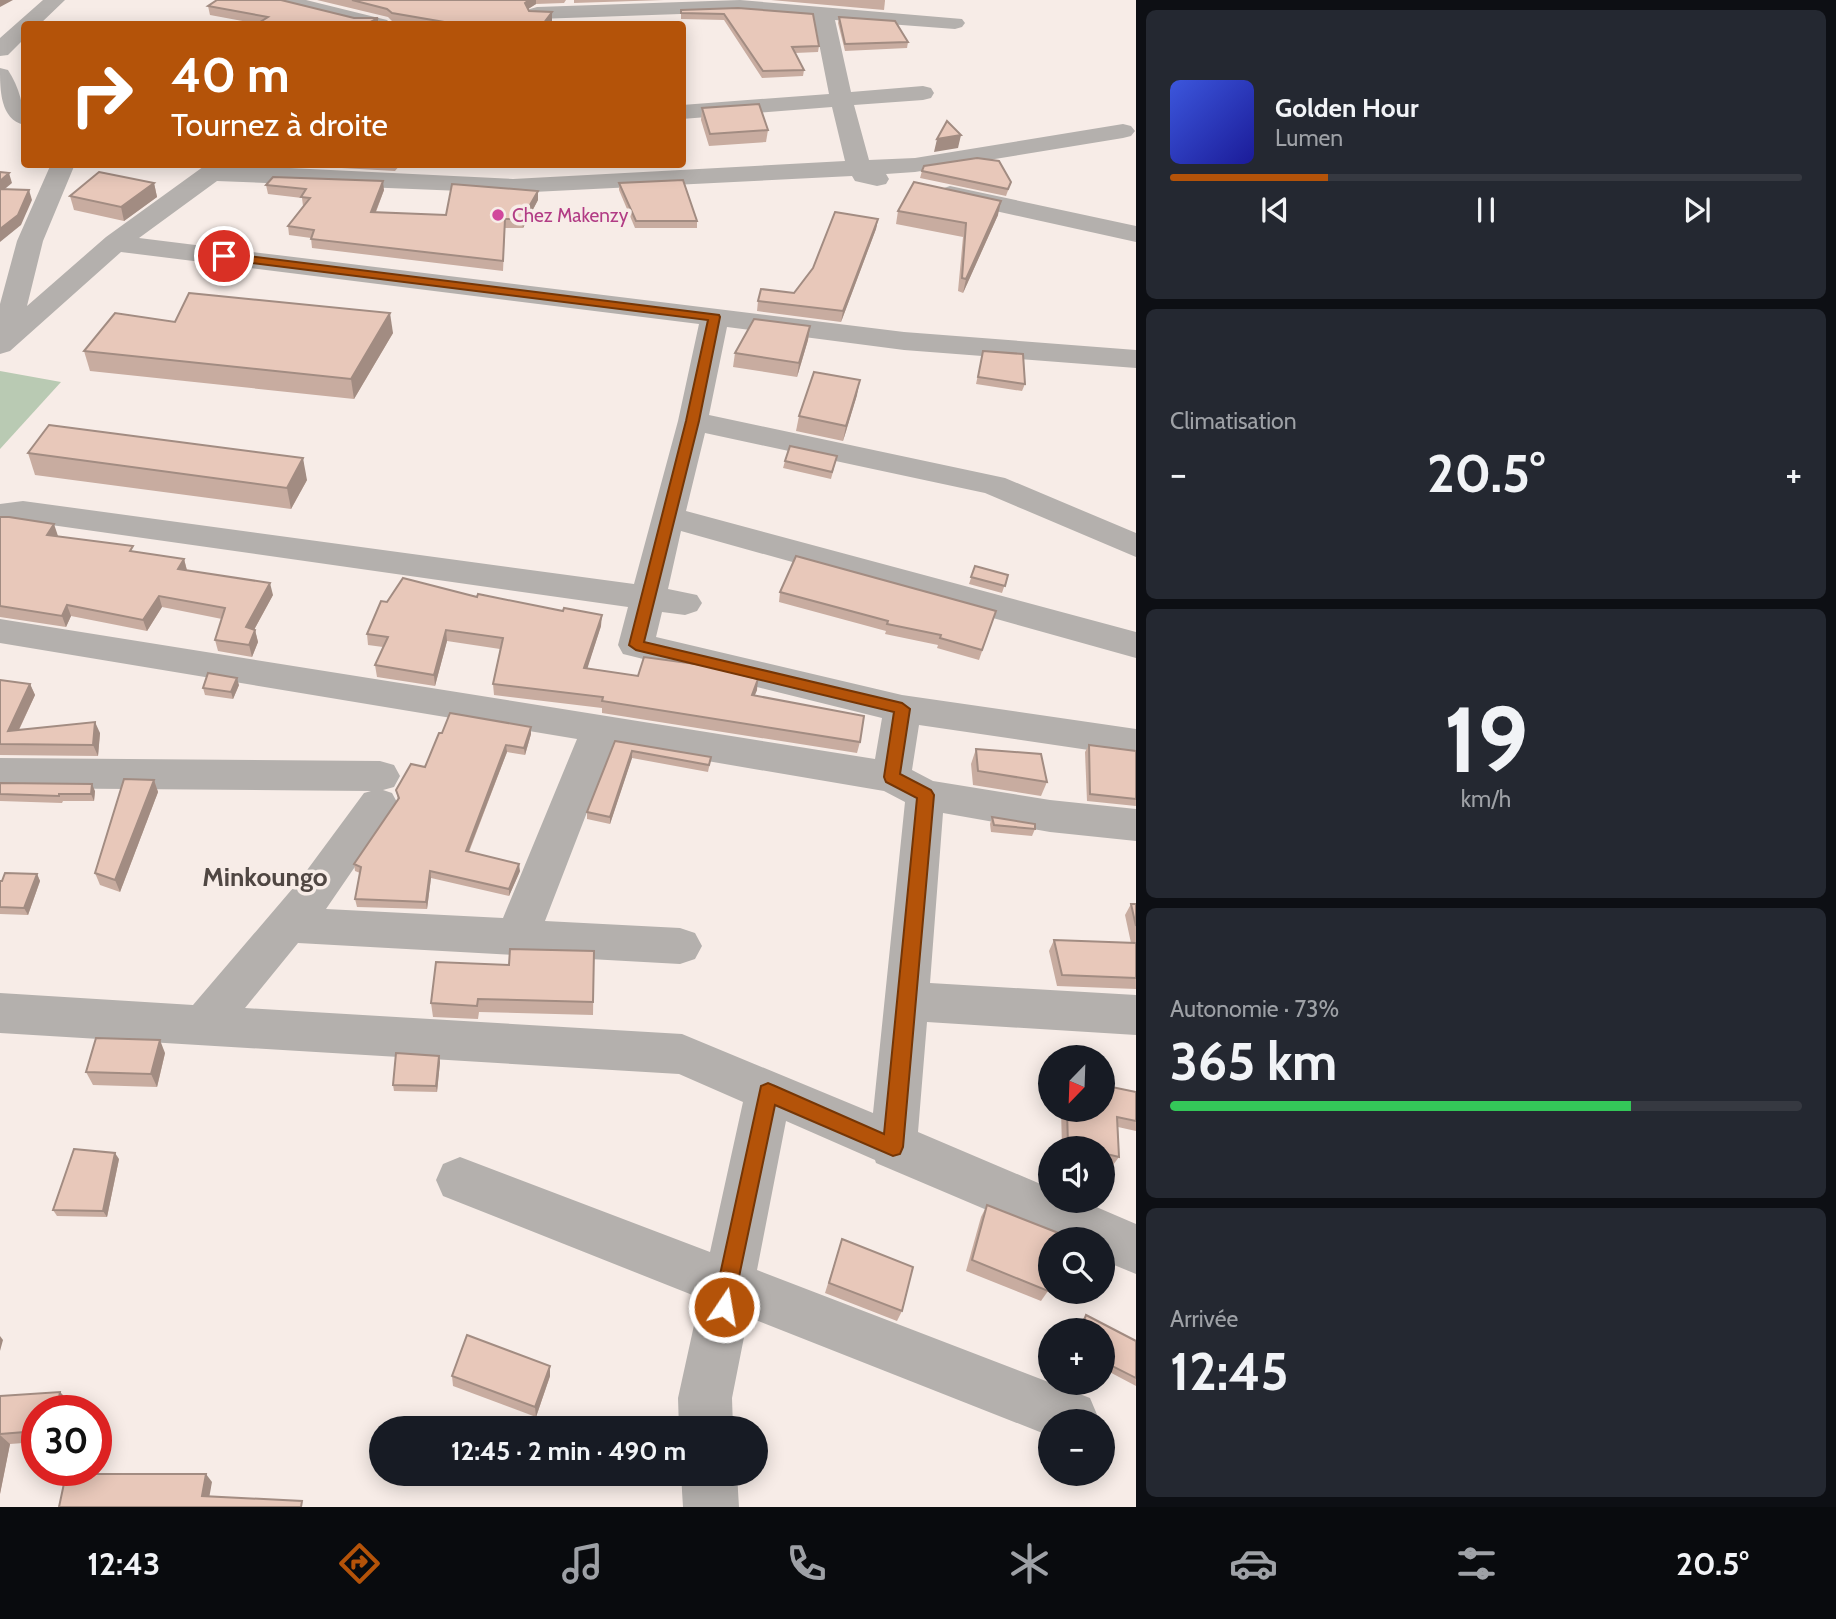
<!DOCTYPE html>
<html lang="fr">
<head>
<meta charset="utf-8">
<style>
  :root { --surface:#171b24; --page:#242831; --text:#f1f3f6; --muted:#9ea1a6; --line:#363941; --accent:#b45309 }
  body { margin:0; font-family:Cabin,sans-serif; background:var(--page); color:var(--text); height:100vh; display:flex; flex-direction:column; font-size:26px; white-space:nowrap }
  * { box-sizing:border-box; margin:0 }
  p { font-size:23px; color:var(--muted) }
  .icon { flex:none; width:38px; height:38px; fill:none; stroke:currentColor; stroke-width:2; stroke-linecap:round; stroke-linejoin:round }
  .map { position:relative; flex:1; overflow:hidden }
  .details { display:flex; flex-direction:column; gap:10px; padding:10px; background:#0d0f14; width:700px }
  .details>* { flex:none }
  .banner { position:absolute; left:21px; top:21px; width:665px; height:147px; border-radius:7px; box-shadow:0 4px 18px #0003; background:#b45309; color:#fff; overflow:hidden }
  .needle { width:46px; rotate:203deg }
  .buttons { position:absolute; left:1038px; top:1045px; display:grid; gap:14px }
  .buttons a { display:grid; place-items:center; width:77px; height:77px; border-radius:50%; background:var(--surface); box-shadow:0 4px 18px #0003; font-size:35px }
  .speed { position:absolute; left:21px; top:1395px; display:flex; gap:14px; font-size:35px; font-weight:700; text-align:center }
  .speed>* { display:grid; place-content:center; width:91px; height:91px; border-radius:50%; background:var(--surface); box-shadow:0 4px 18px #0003; line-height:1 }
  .speed .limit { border:10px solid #d22; background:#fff; color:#111 }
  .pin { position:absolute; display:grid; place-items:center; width:60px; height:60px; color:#fff; margin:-30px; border:4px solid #fff; border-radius:50%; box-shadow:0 2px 7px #0007 }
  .me { position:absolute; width:77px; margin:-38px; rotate:12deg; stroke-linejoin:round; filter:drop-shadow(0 0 5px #0008) }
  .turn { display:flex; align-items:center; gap:24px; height:147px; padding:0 35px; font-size:32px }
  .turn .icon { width:91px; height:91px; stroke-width:2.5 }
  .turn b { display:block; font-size:49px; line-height:60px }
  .big { font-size:52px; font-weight:800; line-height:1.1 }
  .details .card { flex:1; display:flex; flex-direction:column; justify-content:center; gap:10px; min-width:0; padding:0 24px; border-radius:10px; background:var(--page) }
  .details .dial { align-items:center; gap:0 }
  .dial b { font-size:91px; line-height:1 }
  .song { display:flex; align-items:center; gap:21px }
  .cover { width:84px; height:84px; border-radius:10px; background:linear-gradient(135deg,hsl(230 70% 55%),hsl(240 70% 35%)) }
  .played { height:7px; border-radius:4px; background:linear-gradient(90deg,var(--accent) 25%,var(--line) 25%) }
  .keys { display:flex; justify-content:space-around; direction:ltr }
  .heat { display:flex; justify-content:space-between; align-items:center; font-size:38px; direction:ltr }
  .charge { height:10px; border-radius:5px; background:linear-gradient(90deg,#34c759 73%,var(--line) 0) }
  .trip { position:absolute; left:369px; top:1416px; width:399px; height:70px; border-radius:35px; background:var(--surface); box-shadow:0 4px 18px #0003; font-weight:800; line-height:70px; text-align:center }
  .tabs { display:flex; height:112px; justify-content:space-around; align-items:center; background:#090b0e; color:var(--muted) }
  .tabs .icon { width:49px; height:49px }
  .tabs .current { color:var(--accent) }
  .tabs b { font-size:32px; color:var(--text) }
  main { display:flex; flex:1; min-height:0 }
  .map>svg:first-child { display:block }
</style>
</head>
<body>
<main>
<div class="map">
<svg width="1136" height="1507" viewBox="0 0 1136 1507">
  <rect width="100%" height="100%" fill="#f7ece7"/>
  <polygon fill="#b9cab3" points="0,371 61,382 0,449"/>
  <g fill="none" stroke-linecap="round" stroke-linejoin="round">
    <g fill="#b4b0ad" fill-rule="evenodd">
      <polygon points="43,0 65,0 40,24 24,24 24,39 8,55 0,56 0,38"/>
      <polygon points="271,0 306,0 387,20 391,24 356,24 274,4"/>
      <path d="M740 0 962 19 965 23 962 27 955 29 835 20 851 92 923 86 931 88 934 93 931 98 923 100 854 105 869 160 915 158 1123 124 1131 126 1135 131 1131 136 1123 138 915 172 886 174 889 179 886 184 877 186 855 181 852 176 513 193 217 181 139 238 904 332 1136 350V368L904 350 727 327 709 415 1005 478 1136 533V557L985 493 705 433 686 511 1136 632V658L681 531 668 589 697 595 702 603 697 611 685 615 662 612 656 637 902 695 1136 729V757L919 725 912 770 933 781 1050 800 1136 809V841L1050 832 943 813 930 983 1136 995V1035L927 1022 918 1132 1050 1188V1200H1080L1136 1224V1274L1102 1260V1239H1055L876 1163 875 1160 786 1121 757 1270 1090 1398 1098 1417 1097 1421H1050V1436L748 1317 732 1398 733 1428H679L678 1398 700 1298 443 1196 436 1180 443 1164 460 1157 710 1252 743 1102 679 1074 0 1033V993L193 1005 299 881 364 793 371 791 0 788V758L380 761 394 765 400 776 394 787 383 790 392 793 398 804 326 909 503 918 577 739 0 643V619L875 759 882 718 623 654 618 645 628 607 23 521 0 526V504L23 501 634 584 678 421 699 324 121 252 10 351 0 354V304L17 241 51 164H75L43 241 27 306 106 237 207 164 513 179 845 161 832 107 682 119V105L829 94 814 18 738 12 537 19 530 17 527 13 530 9 537 7ZM613 745 884 791 905 802 873 1113 682 1034 245 1008 298 943 680 964 695 959 702 946 695 933 680 928 545 921Z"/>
      <path d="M0 68 8 70C19 87 24 106 24 125 0 119 0 90 0 68Z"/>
      <polygon points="950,186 1136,226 1136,242 941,199 937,194 941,189"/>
      <polygon points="681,1474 737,1474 739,1507 683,1507"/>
    </g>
  </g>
  <g fill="#c8aca0">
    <polygon points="317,0 566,0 564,3 536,4 528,9 552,21 549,24 407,24 393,22 388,17"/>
    <polygon points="574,0 664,0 574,3"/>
    <polygon points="771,0 885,0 885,1 884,10"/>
    <polygon points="208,6 354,18 259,24 210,15"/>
    <polygon points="738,8 819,46 818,52 795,53 804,70 803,76 762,78 724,20 681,19 681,10"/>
    <polygon points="839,17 908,42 907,48 845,51 838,23"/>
    <polygon points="702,108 768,130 766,142 709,146 701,120"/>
    <polygon points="271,164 422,164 422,165 400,165 395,171"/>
    <polygon points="922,171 1011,182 1006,196 920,178"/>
    <polygon points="154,183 157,197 124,221 74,210 70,196"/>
    <polygon points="619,183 697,221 697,228 635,228 619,190"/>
    <polygon points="266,185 384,190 376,212 446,215 538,200 523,228 505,228 503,271 312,248 311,238 289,235 288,226 303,206 302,198 268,194"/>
    <polygon points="898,211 998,215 963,293 958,291 963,237 896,224"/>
    <polygon points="878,219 876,229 841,322 757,311 758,301 794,293"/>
    <polygon points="175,322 393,333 354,399 90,371 84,351"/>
    <polygon points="810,326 808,340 797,377 733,367 735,353"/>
    <polygon points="983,351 1025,384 1022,391 976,384"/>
    <polygon points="857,395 843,441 796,431 799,416"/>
    <polygon points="28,453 307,480 291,509 35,475"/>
    <polygon points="837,456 831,479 783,468 785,461"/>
    <polygon points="0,517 58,536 135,552 184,559 187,570 273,595 254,630 255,630 258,642 252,657 218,651 215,640 222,619 162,607 147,631 71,616 66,627 0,617"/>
    <polygon points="975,566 1008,575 1002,593 969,584"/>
    <polygon points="780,592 996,611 979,660 937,648 938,645 885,634 886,631 779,602"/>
    <polygon points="477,597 601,626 587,668 638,676 757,690 754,696 860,742 857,753 602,713 602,708 494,695 493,684 500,649 447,641 435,686 377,677 375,665 383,647 368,645 367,634 387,602"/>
    <polygon points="0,680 30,684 35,695 19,730 100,733 98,756 0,755"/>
    <polygon points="239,685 233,699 205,695 203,688"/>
    <polygon points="531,727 531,734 525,755 507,752 469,852 520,871 509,896 431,878 427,909 357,907 355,899 360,873 355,871 354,864 398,800 396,790 425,767 442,733"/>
    <polygon points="615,741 711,757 708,772 632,758 610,824 587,819 587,812"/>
    <polygon points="1089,745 1136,751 1136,806 1087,801 1085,752"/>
    <polygon points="976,749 1047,782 1041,796 973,785 971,764"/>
    <polygon points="154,780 158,792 120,892 100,885 95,873"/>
    <polygon points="0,783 95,791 94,801 63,801 62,803 0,801"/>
    <polygon points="992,817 1035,829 1032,836 991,832 990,824"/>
    <polygon points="37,874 40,881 28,915 0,914 0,881"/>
    <polygon points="1131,904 1136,904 1136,989 1057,986 1049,951 1054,940 1131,943 1125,915"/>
    <polygon points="594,951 593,1015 479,1012 478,1019 433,1017 431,1003 509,965"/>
    <polygon points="165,1053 157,1087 93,1085 86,1072"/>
    <polygon points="439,1056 440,1062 437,1092 394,1091 393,1085"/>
    <polygon points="1136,1092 1136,1131 1118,1127 1119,1157 1113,1165 1102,1163 1102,1148 1062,1148 1061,1110 1102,1110"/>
    <polygon points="119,1159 107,1217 57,1216 53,1210"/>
    <polygon points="987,1205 1048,1291 1041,1301 966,1271 981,1217"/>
    <polygon points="842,1239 902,1311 897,1321 825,1293"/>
    <polygon points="1086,1315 1136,1341 1136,1386 1102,1368 1102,1330 1079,1330 1082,1320"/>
    <polygon points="452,1376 550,1376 536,1417 453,1386"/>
    <polygon points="60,1392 70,1403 37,1410 37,1442 10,1444 0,1494 0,1396"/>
  </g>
  <g fill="#a28c82">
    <polygon points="0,0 13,0 0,7"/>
    <polygon points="529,0 536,0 536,4 525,11 525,3"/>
    <polygon points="552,12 552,21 549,24 543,24"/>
    <polygon points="378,18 378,24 367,24"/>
    <polygon points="961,135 958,148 934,152 937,139"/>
    <polygon points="9,173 12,183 0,193 0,181"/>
    <polygon points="383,181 384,190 372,221 371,212"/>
    <polygon points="154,183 157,197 124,221 121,207"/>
    <polygon points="29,190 32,200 21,225 0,242 0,229"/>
    <polygon points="538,191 538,200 523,228 522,219"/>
    <polygon points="1001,201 998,215 963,293 966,279"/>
    <polygon points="878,219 876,229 841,322 843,311"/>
    <polygon points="390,313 393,333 354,399 351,379"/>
    <polygon points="810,326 808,340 797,377 799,363"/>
    <polygon points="860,380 857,395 843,441 846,426"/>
    <polygon points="303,458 307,480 291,509 287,488"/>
    <polygon points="54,524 58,536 47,535"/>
    <polygon points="184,559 187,571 178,569"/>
    <polygon points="270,583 273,595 249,639 246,627"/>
    <polygon points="159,596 162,607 147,631 143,620"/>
    <polygon points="67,605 71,616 66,627 62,616"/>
    <polygon points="602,615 601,626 584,679 584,668"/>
    <polygon points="255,630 258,642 252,657 249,645"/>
    <polygon points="446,630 447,641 435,686 434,675"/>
    <polygon points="237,678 239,685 233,699 231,692"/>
    <polygon points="758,679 757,690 750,707 752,695"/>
    <polygon points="30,684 35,695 13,742 8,731"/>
    <polygon points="95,722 100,733 98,756 93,745"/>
    <polygon points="531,727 531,734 525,755 524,748"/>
    <polygon points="506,745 507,752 466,858 466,851"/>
    <polygon points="632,751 632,758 610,824 610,817"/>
    <polygon points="154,780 158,792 120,892 115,880"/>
    <polygon points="92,784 95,791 94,801 91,794"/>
    <polygon points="519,864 520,871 509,896 509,889"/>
    <polygon points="430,871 431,878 427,909 426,902"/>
    <polygon points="37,874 40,881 28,915 24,908"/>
    <polygon points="160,1040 165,1053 157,1087 151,1074"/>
    <polygon points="439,1056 440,1062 437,1092 436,1086"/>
    <polygon points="115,1153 119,1159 107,1217 103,1211"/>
    <polygon points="0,1336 3,1340 0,1351"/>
    <polygon points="550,1366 550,1376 536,1417 535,1407"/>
    <polygon points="60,1392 70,1403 68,1410 57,1410"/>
    <polygon points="0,1435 10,1444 0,1494"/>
    <polygon points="206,1474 212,1482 208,1504 202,1496"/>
  </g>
  <g fill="#e8c8ba" stroke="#a28c82" stroke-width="2">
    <polygon points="217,0 281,0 354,18 378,18 367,24 257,24 268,17 208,6"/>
    <polygon points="352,0 529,0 525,3 529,11 552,12 543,24 456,24 392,13 387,9"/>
    <polygon points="738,8 813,14 819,46 792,47 804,70 763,71 724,14 681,13 681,10"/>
    <polygon points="839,17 895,21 908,42 845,44"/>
    <polygon points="759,104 768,130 710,134 702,108"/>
    <polygon points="947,121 961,135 937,139"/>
    <polygon points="977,158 999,161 1011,182 1008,189 922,171 924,166"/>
    <polygon points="0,172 9,173 0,181"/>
    <polygon points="99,172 154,183 121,207 70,196"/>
    <polygon points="273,177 383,181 371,212 446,215 452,184 538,191 522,219 505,219 503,261 311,239 314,230 288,226 310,198 301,197 306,189 266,185"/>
    <polygon points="683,180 697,221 636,221 619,183"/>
    <polygon points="914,182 1001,201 966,279 962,278 966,223 898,211"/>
    <polygon points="0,189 29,190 18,215 0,229"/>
    <polygon points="835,212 878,219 843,311 758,301 761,289 794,293 813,268"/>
    <polygon points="189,293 390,313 351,379 84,351 115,313 175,322"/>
    <polygon points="754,319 810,326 799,363 735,353"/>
    <polygon points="983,351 1023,354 1025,384 978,377"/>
    <polygon points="814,372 860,380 846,426 799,416"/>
    <polygon points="49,425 303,458 287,488 28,453"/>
    <polygon points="790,446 837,456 832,472 785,461"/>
    <polygon points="0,517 9,517 54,524 47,535 133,546 130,551 184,559 178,569 270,583 246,627 255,630 249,645 215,640 225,608 159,596 143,620 67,605 62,616 0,606"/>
    <polygon points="796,556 996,611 982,650 940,638 941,635 887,624 888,621 780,592"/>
    <polygon points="975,566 1008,575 1005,586 971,577"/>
    <polygon points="403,578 477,597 478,594 563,611 564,608 602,615 584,668 638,676 644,657 703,665 758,679 752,695 864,716 860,742 602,701 603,697 493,684 503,638 446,630 434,675 375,665 388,637 367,634 381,601 387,602"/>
    <polygon points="208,673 237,678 231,692 203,688"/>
    <polygon points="0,680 30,684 8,731 95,722 93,745 0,744"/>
    <polygon points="450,713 531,727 524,748 506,745 466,851 519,864 509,889 430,871 426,902 355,899 361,867 354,864 399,798 396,790 411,764 425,767 439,733 442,733"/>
    <polygon points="615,741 711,757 709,765 632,751 610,817 587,812"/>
    <polygon points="1089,745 1136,751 1136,799 1090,794"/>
    <polygon points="976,749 1041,754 1047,782 978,771"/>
    <polygon points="124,779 154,780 115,880 95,873"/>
    <polygon points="0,783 92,784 91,794 59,794 59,796 0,794"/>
    <polygon points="992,817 1035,824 1035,829 994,825"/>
    <polygon points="5,873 37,874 24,908 0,907 0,881 2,881"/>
    <polygon points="1131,904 1136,904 1136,926"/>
    <polygon points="1054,940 1136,943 1136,978 1062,975"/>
    <polygon points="510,949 594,951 593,1002 478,999 477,1006 431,1003 436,962 509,965"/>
    <polygon points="96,1038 160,1040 151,1074 86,1072"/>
    <polygon points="396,1053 439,1056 436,1086 393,1085"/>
    <polygon points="1102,1085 1136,1092 1136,1121 1117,1117 1119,1157 1102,1153 1102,1148 1076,1148 1068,1146 1067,1110 1102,1110"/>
    <polygon points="74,1149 115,1153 103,1211 53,1210"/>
    <polygon points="987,1205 1061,1234 1060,1239 1050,1239 1050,1282 1048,1291 972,1260"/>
    <polygon points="842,1239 913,1267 902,1311 829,1283"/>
    <polygon points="1086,1315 1136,1341 1136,1378 1102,1361 1102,1330 1081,1330"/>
    <polygon points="467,1335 550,1366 535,1407 452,1376"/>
    <polygon points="60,1392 57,1410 37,1410 37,1431 0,1434 0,1396"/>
    <polygon points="66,1474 206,1474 202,1496 302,1501 301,1507 59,1507"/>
  </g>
  <polygon fill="#b45309" stroke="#753606" stroke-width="2" points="224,253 719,315 720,317 699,421 644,642 902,703 910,709 900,774 931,790 934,795 903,1147 900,1154 893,1156 775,1105 731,1315 724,1318 716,1315 713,1307 761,1086 768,1083 775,1086 884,1134 917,798 886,782 884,777 894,712 636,650 629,645 686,421 708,320 220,259 218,256"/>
  <circle fill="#d1479c" stroke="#f7ece7" stroke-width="2.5" cx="498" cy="215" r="7"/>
  <g text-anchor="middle" stroke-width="7" stroke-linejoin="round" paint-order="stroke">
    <g font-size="19" fill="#b23c85" stroke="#f7ece7" text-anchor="start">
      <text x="512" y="222">Chez Makenzy</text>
    </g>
    <g font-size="26" font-weight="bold" fill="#504743" stroke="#f7ece7">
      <text x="265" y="886">Minkoungo</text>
    </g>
  </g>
</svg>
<div class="buttons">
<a><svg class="needle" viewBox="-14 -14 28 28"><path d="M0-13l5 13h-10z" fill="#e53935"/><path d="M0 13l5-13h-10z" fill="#9ea1a6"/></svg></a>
<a><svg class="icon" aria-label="sound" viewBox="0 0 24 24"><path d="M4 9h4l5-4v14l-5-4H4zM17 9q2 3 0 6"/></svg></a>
<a><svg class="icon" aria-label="search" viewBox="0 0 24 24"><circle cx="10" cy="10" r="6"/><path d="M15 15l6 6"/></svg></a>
<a>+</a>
<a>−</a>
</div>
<div class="speed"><div class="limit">30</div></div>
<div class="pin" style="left:224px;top:256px;background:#d93025"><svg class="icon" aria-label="arrive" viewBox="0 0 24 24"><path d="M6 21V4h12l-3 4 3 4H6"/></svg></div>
<svg class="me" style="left:724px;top:1307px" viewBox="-20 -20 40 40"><circle r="17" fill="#b45309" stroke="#fff" stroke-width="3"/><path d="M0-11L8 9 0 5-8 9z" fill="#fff"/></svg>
<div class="trip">12:45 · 2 min · 490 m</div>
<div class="banner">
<div class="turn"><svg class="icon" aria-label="right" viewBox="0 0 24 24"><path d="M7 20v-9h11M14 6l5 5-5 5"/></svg><div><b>40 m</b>Tournez à droite</div></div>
</div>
</div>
<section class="details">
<div class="card">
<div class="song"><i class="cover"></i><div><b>Golden Hour</b><p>Lumen</p></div></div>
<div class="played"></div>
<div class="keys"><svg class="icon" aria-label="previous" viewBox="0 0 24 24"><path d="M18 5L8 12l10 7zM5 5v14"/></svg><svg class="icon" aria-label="pause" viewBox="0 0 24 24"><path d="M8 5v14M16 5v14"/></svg><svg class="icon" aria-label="next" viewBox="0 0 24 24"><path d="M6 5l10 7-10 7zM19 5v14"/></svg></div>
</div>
<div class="card"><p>Climatisation</p>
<div class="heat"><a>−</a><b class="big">20.5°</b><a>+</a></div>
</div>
<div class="card dial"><b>19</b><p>km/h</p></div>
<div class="card"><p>Autonomie · 73%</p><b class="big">365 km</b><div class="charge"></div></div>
<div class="card"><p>Arrivée</p><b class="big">12:45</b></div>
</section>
</main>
<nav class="tabs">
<b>12:43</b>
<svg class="icon current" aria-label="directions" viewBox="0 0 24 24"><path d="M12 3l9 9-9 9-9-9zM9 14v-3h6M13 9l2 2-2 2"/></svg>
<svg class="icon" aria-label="music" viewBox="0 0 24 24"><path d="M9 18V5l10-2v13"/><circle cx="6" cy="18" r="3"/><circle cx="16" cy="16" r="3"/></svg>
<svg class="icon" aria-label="phone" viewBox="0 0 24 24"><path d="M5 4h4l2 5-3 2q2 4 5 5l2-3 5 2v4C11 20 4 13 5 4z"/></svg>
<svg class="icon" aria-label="climate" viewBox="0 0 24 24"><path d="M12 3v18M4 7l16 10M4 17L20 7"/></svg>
<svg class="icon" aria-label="car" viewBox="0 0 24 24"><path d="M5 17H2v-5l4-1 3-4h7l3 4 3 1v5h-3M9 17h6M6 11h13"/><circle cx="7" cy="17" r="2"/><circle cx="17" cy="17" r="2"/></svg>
<svg class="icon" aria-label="filters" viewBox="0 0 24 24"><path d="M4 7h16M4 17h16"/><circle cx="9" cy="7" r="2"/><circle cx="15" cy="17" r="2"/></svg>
<b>20.5°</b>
</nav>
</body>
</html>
